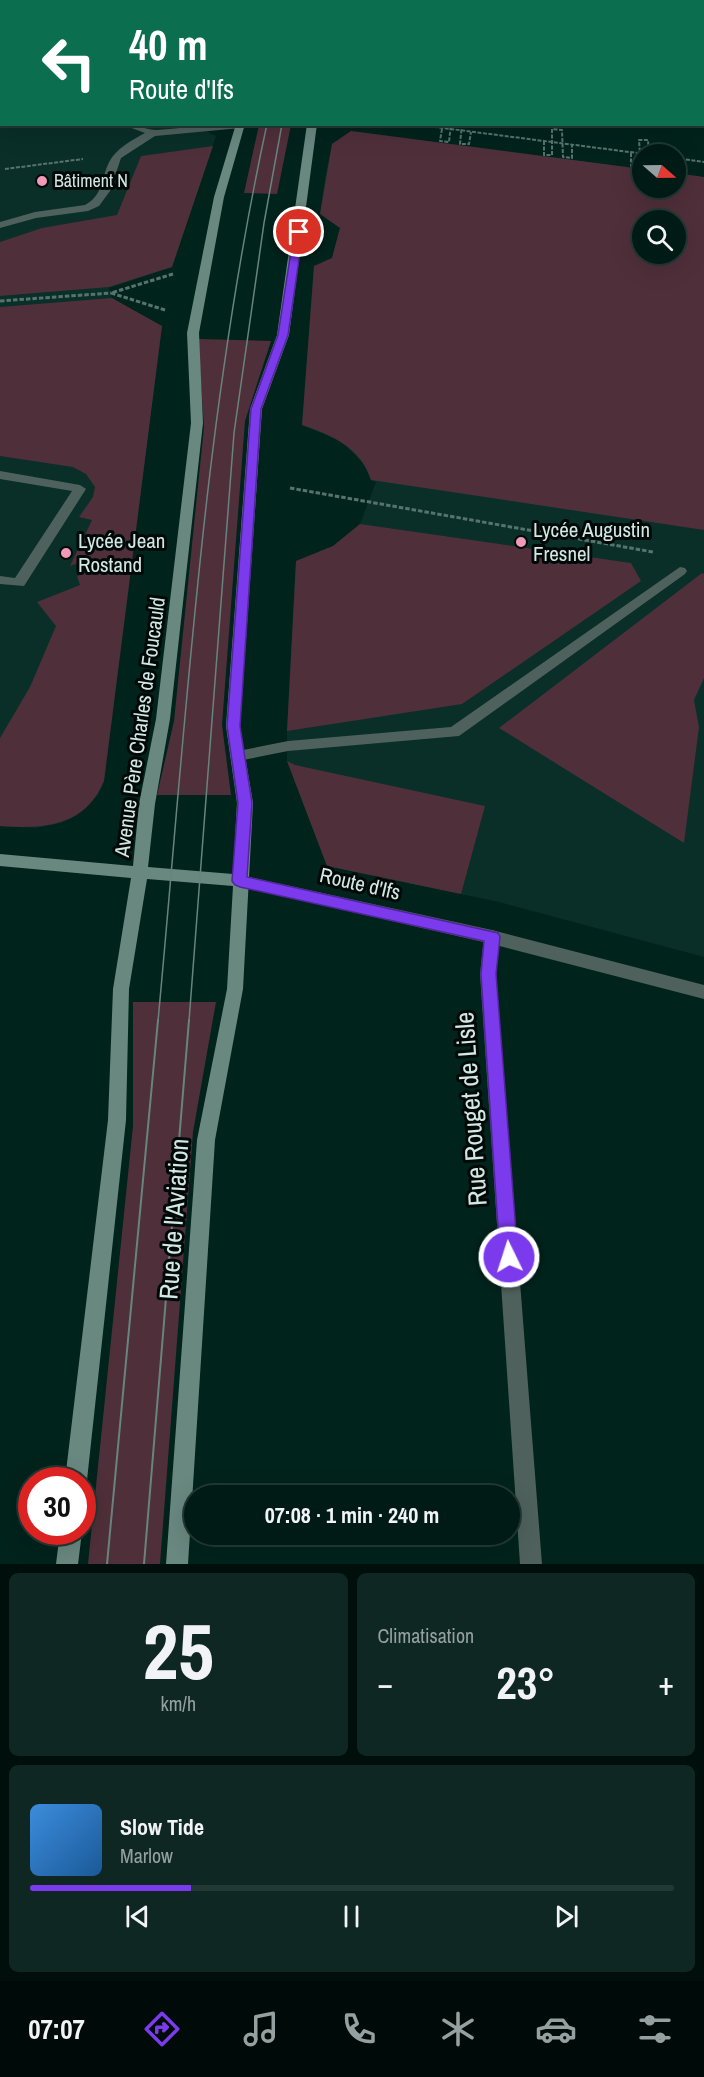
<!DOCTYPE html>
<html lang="fr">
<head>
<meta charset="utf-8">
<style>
  :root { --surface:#001a15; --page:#0e2722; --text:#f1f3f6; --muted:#95a1a0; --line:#223834; --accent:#7c3aed }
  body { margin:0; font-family:"Archivo Narrow",sans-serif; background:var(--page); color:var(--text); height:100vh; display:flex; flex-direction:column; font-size:22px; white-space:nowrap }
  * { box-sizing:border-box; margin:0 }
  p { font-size:20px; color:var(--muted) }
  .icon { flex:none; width:33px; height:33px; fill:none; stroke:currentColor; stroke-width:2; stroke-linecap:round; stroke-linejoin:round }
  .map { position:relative; height:1564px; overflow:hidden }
  .side { display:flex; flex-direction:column; gap:9px; padding:9px; background:#000e0c; flex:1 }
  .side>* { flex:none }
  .guide { position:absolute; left:0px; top:0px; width:705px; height:126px; box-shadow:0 6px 24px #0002,0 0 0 2px var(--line); background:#0b6e4f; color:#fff; overflow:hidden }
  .needle { width:39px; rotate:110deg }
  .controls { position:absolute; left:632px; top:144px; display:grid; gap:12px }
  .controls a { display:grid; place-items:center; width:54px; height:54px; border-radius:50%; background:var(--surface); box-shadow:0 6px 24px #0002,0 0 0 2px var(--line); font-size:30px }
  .speed { position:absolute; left:18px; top:1467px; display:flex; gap:12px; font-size:30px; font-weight:700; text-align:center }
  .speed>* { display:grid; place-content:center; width:78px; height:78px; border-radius:50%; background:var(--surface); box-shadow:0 6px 24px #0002,0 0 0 2px var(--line); line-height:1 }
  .speed .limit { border:9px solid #d22; background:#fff; color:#111 }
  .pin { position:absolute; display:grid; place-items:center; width:51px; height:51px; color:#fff; margin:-26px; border:3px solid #fff; border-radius:50%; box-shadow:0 2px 6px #0007 }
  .me { position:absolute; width:66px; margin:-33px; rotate:356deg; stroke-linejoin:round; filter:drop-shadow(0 0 4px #0008) }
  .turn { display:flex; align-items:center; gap:21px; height:126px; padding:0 30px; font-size:27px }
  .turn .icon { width:78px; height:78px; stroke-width:2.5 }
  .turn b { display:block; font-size:42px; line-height:51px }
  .big { font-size:45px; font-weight:700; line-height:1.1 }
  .side .tile { flex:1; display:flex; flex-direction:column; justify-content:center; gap:9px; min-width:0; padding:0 21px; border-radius:9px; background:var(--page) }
  .side .dial { align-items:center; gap:0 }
  .dial b { font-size:78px; line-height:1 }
  .song { display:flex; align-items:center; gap:18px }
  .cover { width:72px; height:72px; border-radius:9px; background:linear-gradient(135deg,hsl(210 70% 55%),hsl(210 70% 35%)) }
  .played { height:6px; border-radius:3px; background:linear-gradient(90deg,var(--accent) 25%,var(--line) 25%) }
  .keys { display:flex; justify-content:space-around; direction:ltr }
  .heat { display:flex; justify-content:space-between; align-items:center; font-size:33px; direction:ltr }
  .side .tiles { flex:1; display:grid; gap:9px; grid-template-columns:1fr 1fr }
  .tile:last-child { grid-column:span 2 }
  .trip { position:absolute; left:184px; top:1485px; width:336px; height:60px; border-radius:30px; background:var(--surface); box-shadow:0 6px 24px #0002,0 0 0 2px var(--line); font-weight:700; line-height:60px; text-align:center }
  .menu { display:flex; height:96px; justify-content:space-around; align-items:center; background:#000a08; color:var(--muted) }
  .menu .icon { width:42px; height:42px }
  .menu .selected { color:var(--accent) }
  .menu b { font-size:27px; color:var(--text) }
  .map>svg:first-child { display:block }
</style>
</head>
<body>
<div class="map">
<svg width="704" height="1564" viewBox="0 0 704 1564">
  <rect width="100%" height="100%" fill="#00231c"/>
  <g fill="#092f28" fill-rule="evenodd">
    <polygon points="0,91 2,124 211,125 204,130 216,136 172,267 109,288 112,299 162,326 104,781 98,795 77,815 61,823 36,828 0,826"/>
    <path d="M351 131 642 169V188H675V173L704 177V957L499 902 327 866 287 761V731L296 561 333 546 360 524 376 482 371 480 364 464 342 442 302 425 314 266 332 258 340 228 320 214 325 178 332 144ZM642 220H675V254H642Z"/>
  </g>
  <g fill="#4f2f3a" fill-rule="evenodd">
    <polygon points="259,125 291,125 277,194 244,193"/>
    <path d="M351 131 642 169V188H675V173L704 177V530L371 480C361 448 332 435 302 425L314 266 332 258 340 228 320 214 332 144ZM642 220H675V254H642Z"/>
    <polygon points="213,146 172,267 109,287 0,296 0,242 42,228 117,215 141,156"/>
    <path d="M112 298 162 326 104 781C85 827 43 829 0 826V738L30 687 56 626 37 602 80 585 77 576 98 567 92 558 70 566 92 520 79 517 93 497 95 487 86 474 73 467 0 456V307Z"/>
    <polygon points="198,339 271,341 245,421 222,725 231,795 157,795 174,721 204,427"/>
    <polygon points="360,524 631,563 641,581 462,704 287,731 296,561 333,546"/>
    <polygon points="702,573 704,574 704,678 694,700 699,727 684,843 499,728"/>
    <polygon points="287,761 295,765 485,806 461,894 327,866"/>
    <polygon points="133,1002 216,1002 193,1132 160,1564 88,1564 133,1126"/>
  </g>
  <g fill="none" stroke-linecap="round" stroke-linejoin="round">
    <g stroke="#57736d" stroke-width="2" stroke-dasharray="4 1.5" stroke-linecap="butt">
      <polyline points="412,124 645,154"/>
      <polyline points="462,124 460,144 469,144 471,132"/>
      <polyline points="442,129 440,141 449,142 451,124"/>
      <polyline points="544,141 544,155 552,155 552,129 562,130 563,157 572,158 572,145"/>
      <polyline points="631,153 631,166 641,167 639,140 648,140 649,154"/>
      <polyline points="675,158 704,162"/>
      <polyline points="5,169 83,159"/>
    </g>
    <g stroke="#57736d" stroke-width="3" stroke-dasharray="4.5 2" stroke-linecap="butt">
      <polyline points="0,301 111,293"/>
      <polyline points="165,310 111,293 173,274"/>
      <polyline points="290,488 653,552"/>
    </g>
    <g fill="#4e615c" fill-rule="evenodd">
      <polygon points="146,0 154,0 145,2"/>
      <polygon points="222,0 230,0 221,2"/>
      <rect x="607" y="0" width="8" height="2"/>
      <rect x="0" y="108" width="2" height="6"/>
      <path d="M121 124C134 124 146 130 157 130 187 128 217 122 246 125L241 128 155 136 121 158 110 191 99 206 88 211 36 218 0 228V222L35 212 85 205C106 194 100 173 113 156 121 146 134 139 145 133Z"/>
      <polygon points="0,471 80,485 86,489 24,586 0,584 0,576 15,578 72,491 0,479"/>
      <polygon points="680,567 685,568 687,571 685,574 459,736 288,751 238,761 231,756 238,751 288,741 451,727"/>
    </g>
    <polygon fill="#4e615c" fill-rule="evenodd" points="492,930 498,932 500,937 496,974 542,1564 520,1564 480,974 484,937 486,932"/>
    <polygon fill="#4e615c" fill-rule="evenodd" points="240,875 492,930 704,985 704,999 492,944 234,885 232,881 234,877"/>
    <g fill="#698880" fill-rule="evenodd">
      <polygon points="285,0 293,0 284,2"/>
      <polygon points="326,0 334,0 325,2"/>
      <polygon points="236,124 245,124 224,197 199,333 203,423 170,719 155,804 148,867 233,874 237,803 226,726 250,409 277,335 307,124 317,124 289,335 262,409 240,726 253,803 243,989 215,1140 188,1564 166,1564 197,1140 227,989 233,886 147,879 129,989 126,1120 87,1480 82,1488 82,1480 65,1480 108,1120 113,989 131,878 0,866 0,854 133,866 139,804 156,719 191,423 187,333 214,197"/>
      <polygon points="60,1532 82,1532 78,1564 56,1564"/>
    </g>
    <g stroke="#68847e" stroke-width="1.5">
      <path d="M158 1021C186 722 203 418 267 124"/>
      <polyline points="189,1021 234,433 264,223 282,124"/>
    </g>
    <g stroke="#68847e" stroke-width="2">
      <polyline points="107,1564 158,1020"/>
      <polyline points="144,1564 189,1020"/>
    </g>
  </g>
  <polygon fill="#7c3aed" stroke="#51269a" stroke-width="1.5" points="299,229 303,232 288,335 261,409 240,726 252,803 247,877 498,933 500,937 496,974 518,1257 515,1263 509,1265 503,1263 500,1257 481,974 484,941 240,887 235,885 232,881 238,803 227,726 251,409 278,335 294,232"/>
  <g fill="#f09ab7" stroke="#000907" stroke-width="2">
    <circle cx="42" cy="181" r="6"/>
    <circle cx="521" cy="542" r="6"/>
    <circle cx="66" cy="553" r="6"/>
  </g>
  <g text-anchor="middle" stroke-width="6" stroke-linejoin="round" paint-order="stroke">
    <g font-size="18" fill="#d4e8e3" stroke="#000907" text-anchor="start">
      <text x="54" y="187">Bâtiment N</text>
    </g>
    <g font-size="21" fill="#d4e8e3" stroke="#000907" text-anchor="start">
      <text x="533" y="537">Lycée Augustin<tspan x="533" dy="24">Fresnel</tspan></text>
      <text x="78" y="548">Lycée Jean<tspan x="78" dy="24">Rostand</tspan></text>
    </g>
    <g font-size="21" fill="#d4e8e3" stroke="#000907">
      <text transform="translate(140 727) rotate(-82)" y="7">Avenue Père Charles de Foucauld</text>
      <text transform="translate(360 884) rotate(13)" y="7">Route d'Ifs</text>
    </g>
    <g font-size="26" fill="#d4e8e3" stroke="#000907">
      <text transform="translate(471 1109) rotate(-94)" y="9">Rue Rouget de Lisle</text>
      <text transform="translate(174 1219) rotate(-86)" y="9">Rue de l'Aviation</text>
    </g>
  </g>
</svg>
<div class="controls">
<a><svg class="needle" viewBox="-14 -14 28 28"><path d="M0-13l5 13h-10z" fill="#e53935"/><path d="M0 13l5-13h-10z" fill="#95a1a0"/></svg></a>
<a><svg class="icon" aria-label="search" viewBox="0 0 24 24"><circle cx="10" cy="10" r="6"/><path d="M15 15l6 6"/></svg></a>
</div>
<div class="speed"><div class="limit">30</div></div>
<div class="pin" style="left:299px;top:232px;background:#d93025"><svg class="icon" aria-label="arrive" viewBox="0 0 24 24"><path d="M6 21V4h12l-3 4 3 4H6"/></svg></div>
<svg class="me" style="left:509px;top:1257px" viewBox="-20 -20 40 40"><circle r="17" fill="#7c3aed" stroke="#fff" stroke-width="3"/><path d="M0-11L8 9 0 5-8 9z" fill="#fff"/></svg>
<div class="trip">07:08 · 1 min · 240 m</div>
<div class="guide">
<div class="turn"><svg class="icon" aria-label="left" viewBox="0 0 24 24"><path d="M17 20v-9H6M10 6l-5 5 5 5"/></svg><div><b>40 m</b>Route d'Ifs</div></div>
</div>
</div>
<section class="side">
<div class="tiles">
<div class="tile dial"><b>25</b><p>km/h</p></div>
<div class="tile"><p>Climatisation</p>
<div class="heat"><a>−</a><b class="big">23°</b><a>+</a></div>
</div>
<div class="tile">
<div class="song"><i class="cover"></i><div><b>Slow Tide</b><p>Marlow</p></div></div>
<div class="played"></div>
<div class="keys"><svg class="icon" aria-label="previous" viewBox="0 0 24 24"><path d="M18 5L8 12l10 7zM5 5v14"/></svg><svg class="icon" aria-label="pause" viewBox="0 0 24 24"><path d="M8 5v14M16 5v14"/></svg><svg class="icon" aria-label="next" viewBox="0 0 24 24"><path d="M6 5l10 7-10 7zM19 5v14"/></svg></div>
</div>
</div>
</section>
<nav class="menu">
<b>07:07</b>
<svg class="icon selected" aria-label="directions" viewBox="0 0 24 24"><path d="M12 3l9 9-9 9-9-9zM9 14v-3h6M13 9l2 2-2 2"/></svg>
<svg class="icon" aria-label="music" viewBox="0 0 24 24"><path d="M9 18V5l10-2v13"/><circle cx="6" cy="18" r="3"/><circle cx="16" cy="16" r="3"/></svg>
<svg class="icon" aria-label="phone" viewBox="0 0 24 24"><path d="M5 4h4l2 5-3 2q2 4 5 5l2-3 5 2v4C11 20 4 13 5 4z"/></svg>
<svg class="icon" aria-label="climate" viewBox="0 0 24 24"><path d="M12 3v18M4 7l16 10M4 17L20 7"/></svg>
<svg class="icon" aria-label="car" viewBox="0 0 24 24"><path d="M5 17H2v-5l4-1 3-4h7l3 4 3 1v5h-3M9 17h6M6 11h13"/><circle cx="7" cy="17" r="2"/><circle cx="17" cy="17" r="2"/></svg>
<svg class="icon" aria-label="filters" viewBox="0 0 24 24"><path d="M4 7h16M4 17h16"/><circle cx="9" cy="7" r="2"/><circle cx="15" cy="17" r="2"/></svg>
</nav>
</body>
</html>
